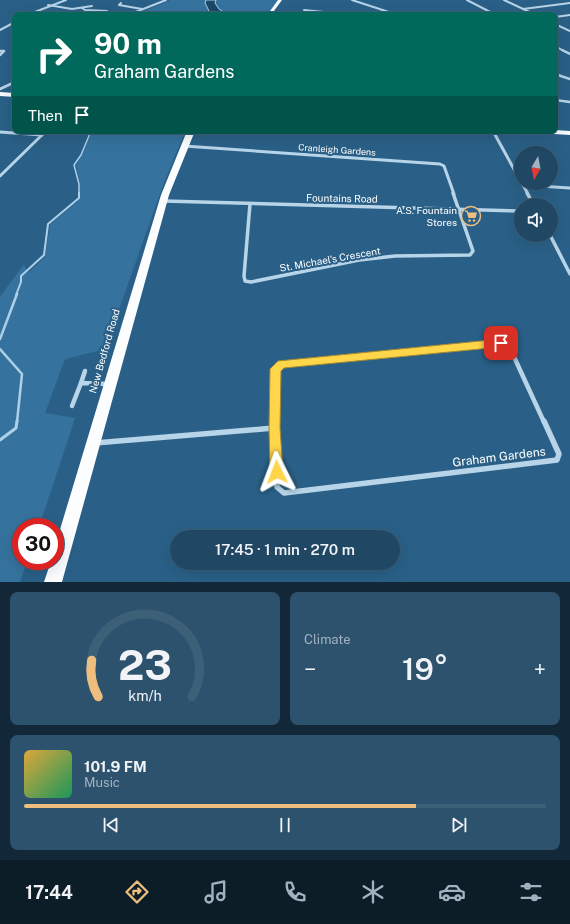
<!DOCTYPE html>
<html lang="en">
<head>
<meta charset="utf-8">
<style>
  :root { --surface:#204865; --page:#2d526e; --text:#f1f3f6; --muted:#a2b2bf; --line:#3d6079; --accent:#eebe7e }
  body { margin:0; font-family:"Public Sans",sans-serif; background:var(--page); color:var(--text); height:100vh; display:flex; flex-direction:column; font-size:15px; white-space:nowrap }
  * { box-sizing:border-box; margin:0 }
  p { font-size:13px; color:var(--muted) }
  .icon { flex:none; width:22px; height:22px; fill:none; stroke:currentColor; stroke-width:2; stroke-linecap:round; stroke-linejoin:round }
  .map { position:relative; height:582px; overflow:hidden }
  .details { display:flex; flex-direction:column; gap:10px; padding:10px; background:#122838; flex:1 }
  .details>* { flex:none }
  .guide { position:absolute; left:12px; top:12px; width:546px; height:122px; border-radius:8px; box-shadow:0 4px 16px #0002,0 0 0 1px var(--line); background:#00695c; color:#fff; overflow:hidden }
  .needle { width:26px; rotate:190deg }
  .buttons { position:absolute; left:514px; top:146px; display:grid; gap:8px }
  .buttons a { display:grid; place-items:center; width:44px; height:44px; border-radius:50%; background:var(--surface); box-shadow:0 4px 16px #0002,0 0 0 1px var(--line); font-size:20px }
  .speed { position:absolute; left:12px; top:518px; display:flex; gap:8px; font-size:20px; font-weight:700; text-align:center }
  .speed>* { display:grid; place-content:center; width:52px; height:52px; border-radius:50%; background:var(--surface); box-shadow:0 4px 16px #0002,0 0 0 1px var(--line); line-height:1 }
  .speed .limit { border:6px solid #d22; background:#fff; color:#111 }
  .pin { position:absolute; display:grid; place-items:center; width:34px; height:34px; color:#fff; margin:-17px; border-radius:8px; box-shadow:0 2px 6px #0006 }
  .me { position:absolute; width:44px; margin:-22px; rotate:357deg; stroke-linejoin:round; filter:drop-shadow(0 0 3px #0008) }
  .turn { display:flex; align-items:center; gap:14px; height:84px; padding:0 16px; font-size:18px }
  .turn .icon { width:52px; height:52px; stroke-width:2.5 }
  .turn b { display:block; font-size:28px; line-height:34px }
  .then { display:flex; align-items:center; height:38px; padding:0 16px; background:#0003; gap:8px; font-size:15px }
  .big { font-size:30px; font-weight:600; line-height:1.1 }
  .details .card { flex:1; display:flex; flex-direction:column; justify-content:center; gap:6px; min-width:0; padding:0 14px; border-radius:8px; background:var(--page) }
  .details .dial { align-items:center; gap:0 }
  .dial svg { height:104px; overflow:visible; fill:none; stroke:var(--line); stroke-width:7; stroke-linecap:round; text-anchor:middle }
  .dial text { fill:var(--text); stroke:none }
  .song { display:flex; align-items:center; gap:12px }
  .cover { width:48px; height:48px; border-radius:6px; background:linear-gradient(135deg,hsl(40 70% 55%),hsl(150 70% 35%)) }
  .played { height:4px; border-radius:2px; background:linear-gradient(90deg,var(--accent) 75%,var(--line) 75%) }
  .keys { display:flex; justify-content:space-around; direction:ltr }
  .heat { display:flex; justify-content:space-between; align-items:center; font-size:22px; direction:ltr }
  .details .tiles { flex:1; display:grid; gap:10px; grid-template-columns:1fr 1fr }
  .card:last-child { grid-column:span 2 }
  .trip { position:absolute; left:170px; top:530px; width:230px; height:40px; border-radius:20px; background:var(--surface); box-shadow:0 4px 16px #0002,0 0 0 1px var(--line); font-weight:600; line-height:40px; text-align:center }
  .dock { display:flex; height:64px; justify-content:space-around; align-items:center; background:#0d1d28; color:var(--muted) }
  .dock .icon { width:28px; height:28px }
  .dock .active { color:var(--accent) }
  .dock b { font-size:18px; color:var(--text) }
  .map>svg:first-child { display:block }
</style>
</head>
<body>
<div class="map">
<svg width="570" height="582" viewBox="0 0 570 582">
  <rect width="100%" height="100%" fill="#2a6087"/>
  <g fill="#35739e">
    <polygon points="171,0 278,0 266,15 134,15"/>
    <polygon points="92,131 185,131 163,185 105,349 65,359 45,413 75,418 39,527 21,527 21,561 27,561 20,582 0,582 0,297 24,264 28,273 45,257 50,225 80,199 80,183 76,165 83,153"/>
  </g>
  <polygon fill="#1e4868" stroke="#acd0e8" points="206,0 216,0 215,3 219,9 228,15 211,15 205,3"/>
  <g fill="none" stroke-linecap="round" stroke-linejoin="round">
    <polyline stroke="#acd0e8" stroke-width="1.5" points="79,194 79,184 74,165 81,155 91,131"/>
    <polyline stroke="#acd0e8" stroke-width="2" points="16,295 21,282 21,276 44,255 48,224 79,198 79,193"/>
    <g stroke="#acd0e8" stroke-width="2.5">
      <polyline points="0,339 17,294"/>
      <polyline points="0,349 22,374 17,422"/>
    </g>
    <polyline stroke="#acd0e8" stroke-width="3" points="0,440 16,428 17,421"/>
    <g stroke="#b7d4e8" stroke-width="2">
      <polyline points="352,0 398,15"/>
      <polyline points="467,0 496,15"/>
      <polyline points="504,0 536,15"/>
      <polyline points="121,3 119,5 142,9"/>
      <polyline points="48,5 72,9 92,6"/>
      <polyline points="82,8 85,10 107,11"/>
      <polyline points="523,9 570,3"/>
      <polyline points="304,10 324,12"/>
      <polyline points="330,12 341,13"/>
      <polyline points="27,15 66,0"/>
      <polyline points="128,15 166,0"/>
      <polyline points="341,15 341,13 353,13"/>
      <polyline points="379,15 383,10"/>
      <polyline points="555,17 570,15"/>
      <polyline points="555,24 570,31"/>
      <polyline points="0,30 15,22"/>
      <polyline points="555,46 564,51"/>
    </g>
    <g stroke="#b7d4e8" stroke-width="2.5">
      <polyline points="562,50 570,54"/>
      <polyline points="0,51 4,51 0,55"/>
      <polyline points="555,74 570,79"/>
      <polyline points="0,89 15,82"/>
      <polyline points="555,100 570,102"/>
    </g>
    <g stroke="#b7d4e8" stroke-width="3">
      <polyline points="493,131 521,182"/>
      <polyline points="0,132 42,135"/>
      <polyline points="184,146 440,164 444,166 454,194"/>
      <polyline points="0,176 46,131"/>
      <polyline points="522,183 528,194"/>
      <polyline points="523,185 570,188"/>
    </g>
    <g stroke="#b7d4e8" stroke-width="3.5">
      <polyline points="527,193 534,205"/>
      <polyline points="164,201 521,211"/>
      <polyline points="250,204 244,276 245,281 251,282 359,260 395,256 470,255 473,251 453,193"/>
      <polyline points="550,235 570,274"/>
    </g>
    <g stroke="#b7d4e8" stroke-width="4.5">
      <polyline points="81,383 85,371"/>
      <polyline points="72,406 81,383 108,384"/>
      <polyline points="274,422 275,369 282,364 501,343 509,346 544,422"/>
    </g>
    <g stroke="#b7d4e8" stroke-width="5.5">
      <polyline points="274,428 277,487 284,493 557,460 559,454 544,421"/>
      <polyline points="274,428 274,421"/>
      <polyline points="95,443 274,428"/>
    </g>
    <g fill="#f8fbfe" fill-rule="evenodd">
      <polygon points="0,92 15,93 15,97 0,96"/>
      <polygon points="555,130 570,131 570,135 537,133 534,131"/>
    </g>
    <g fill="#fcfdfe" fill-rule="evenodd">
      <polygon points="278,0 282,0 271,15 267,15"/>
      <polygon points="187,131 195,131 169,195 62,582 44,582 51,561 55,561 55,546 161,195"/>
    </g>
  </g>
  <polygon fill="#ffd54a" stroke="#a68a30" points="501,339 505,340 506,343 505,346 501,347 284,368 281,371 280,428 283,472 281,476 277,478 272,476 270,472 269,428 270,369 278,361"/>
  <defs>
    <g id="supermarket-ring" transform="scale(1)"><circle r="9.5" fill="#2a6087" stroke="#eebe7e" stroke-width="1.5"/><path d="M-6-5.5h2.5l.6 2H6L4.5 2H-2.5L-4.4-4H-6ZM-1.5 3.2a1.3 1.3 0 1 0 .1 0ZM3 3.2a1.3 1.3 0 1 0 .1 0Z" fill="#eebe7e"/></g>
  </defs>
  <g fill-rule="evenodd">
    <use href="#supermarket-ring" x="471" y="216"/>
  </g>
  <g text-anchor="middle" stroke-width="4" stroke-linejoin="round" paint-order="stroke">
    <g font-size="9" fill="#fff" stroke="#2a6087">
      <text transform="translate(337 150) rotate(4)" y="3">Cranleigh Gardens</text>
    </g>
    <g font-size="10" fill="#fff" stroke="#2a6087">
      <text transform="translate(342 198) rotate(1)" y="4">Fountains Road</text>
      <text transform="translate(330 259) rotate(-10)" y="4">St. Michael's Crescent</text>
      <text transform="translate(104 351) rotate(-74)" y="4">New Bedford Road</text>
    </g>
    <g font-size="10" fill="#fff" stroke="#2a6087" text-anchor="end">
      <text x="457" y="214">A.S. Fountain<tspan x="457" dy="12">Stores</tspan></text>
    </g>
    <g font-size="12" fill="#fff" stroke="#2a6087">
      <text transform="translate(499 457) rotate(-7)" y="4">Graham Gardens</text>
    </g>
  </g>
</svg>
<div class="buttons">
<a><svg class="needle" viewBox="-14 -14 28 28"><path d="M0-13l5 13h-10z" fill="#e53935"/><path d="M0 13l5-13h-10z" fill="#a2b2bf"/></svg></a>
<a><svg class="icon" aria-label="sound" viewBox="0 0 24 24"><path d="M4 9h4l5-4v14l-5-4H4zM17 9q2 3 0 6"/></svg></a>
</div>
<div class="speed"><div class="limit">30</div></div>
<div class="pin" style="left:501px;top:343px;background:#d93025"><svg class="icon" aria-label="arrive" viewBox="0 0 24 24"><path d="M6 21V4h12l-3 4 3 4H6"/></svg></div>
<svg class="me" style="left:277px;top:472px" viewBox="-20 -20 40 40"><path d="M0-17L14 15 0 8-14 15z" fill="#ffd54a" stroke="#fff" stroke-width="4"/></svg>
<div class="trip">17:45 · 1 min · 270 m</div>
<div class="guide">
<div class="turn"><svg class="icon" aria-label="right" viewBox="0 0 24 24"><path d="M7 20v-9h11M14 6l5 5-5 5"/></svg><div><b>90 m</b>Graham Gardens</div></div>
<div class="then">Then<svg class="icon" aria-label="arrive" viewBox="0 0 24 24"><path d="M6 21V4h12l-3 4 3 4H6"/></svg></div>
</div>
</div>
<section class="details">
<div class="tiles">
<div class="card dial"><svg viewBox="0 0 100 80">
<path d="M14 69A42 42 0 1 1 86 69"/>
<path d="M14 69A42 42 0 0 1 9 41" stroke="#eebe7e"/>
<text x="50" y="56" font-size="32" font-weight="700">23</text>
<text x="50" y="72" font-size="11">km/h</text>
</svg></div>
<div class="card"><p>Climate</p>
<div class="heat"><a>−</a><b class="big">19°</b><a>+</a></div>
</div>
<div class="card">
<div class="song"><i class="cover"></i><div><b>101.9 FM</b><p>Music</p></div></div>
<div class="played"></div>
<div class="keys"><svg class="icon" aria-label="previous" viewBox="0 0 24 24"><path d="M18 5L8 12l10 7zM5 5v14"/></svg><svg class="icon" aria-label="pause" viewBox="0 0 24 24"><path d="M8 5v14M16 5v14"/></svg><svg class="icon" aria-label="next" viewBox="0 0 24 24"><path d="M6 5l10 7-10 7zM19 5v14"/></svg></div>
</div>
</div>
</section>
<nav class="dock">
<b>17:44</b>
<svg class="icon active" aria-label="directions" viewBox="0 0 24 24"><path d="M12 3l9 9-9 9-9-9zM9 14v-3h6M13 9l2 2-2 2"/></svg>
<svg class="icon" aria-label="music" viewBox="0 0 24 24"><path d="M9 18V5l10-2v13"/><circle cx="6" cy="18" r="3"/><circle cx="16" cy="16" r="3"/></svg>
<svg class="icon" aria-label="phone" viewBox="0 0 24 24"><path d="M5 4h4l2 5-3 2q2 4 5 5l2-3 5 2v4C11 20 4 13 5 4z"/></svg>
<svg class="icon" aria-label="climate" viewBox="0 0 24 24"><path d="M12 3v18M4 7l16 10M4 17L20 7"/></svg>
<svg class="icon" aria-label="car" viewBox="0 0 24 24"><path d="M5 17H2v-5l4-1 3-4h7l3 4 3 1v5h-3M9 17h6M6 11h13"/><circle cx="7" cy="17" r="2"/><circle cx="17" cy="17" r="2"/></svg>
<svg class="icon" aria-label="filters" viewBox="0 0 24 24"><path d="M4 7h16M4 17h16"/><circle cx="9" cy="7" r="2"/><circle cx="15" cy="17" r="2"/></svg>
</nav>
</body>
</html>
